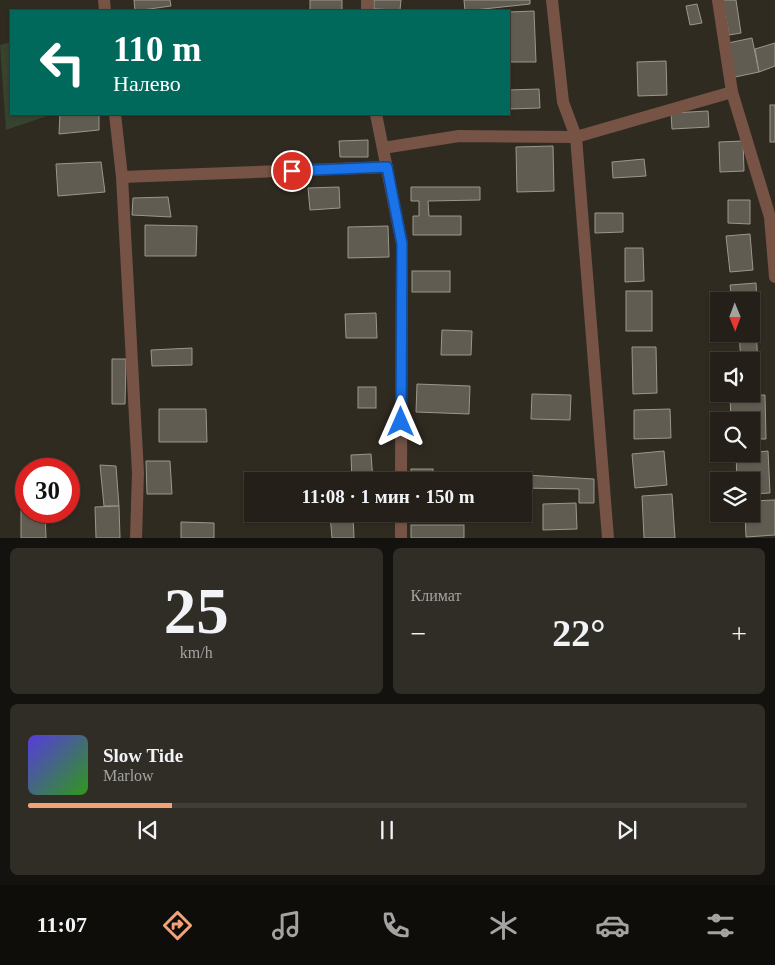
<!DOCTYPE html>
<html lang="ru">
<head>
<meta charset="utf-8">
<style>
  :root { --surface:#242019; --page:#302d26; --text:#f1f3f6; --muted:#a3a3a2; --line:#413e38; --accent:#efa376 }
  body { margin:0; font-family:"Times New Roman",serif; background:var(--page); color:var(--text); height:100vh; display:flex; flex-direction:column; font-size:19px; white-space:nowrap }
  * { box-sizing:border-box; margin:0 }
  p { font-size:16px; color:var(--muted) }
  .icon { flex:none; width:28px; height:28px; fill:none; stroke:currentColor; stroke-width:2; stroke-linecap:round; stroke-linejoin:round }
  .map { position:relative; height:538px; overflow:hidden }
  .details { display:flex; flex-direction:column; gap:10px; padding:10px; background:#14120e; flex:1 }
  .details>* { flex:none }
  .banner { position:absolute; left:10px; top:10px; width:500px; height:105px; border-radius:0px; box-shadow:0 1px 4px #0004,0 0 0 1px var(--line); background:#00695c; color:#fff; overflow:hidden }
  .needle { width:32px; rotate:179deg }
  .buttons { position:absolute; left:710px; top:292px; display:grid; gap:10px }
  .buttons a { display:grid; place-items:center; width:50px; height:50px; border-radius:0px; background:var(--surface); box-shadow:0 1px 4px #0004,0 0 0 1px var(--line); font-size:25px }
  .speed { position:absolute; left:15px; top:458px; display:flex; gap:10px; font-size:25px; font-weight:700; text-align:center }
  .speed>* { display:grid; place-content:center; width:65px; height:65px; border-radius:50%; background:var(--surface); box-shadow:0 1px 4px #0004,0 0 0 1px var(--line); line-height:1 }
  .speed .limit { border:8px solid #d22; background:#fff; color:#111 }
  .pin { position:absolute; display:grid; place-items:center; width:42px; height:42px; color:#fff; margin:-21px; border:2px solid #fff; border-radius:50%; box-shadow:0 1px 5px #0007 }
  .me { position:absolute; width:55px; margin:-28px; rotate:0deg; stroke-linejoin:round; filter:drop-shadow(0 0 4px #0008) }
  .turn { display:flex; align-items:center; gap:18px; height:105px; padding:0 20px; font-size:22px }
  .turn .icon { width:65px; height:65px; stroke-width:2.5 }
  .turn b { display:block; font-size:35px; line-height:42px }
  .big { font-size:38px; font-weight:600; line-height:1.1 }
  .details .widget { flex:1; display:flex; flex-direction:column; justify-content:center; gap:8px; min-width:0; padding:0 18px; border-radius:8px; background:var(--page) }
  .details .dial { align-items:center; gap:0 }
  .dial b { font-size:65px; line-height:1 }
  .song { display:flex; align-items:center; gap:15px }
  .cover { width:60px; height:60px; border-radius:8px; background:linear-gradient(135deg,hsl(250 70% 55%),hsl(110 70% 35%)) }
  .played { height:5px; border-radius:2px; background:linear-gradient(90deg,var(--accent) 20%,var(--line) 20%) }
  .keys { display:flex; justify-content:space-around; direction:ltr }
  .heat { display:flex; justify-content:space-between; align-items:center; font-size:28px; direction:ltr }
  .details .tiles { flex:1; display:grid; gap:10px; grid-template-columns:1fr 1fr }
  .widget:last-child { grid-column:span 2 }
  .trip { position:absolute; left:244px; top:472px; width:288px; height:50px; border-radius:0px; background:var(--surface); box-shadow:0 1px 4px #0004,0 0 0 1px var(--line); font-weight:600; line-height:50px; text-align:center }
  .dock { display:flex; height:80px; justify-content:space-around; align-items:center; background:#0e0d0a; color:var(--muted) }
  .dock .icon { width:35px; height:35px }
  .dock .active { color:var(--accent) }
  .dock b { font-size:22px; color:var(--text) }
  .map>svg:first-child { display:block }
</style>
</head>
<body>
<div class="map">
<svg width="775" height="538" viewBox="0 0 775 538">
  <rect width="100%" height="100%" fill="#302b21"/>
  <polygon fill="#36432e" points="11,42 11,114 53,114 6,130 0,45"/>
  <g fill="#615c51" stroke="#9c978a">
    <polygon points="134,0 170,0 171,6 135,11"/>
    <rect x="310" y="0" width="32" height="11"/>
    <polygon points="374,0 401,0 400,10 374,9"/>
    <polygon points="464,0 530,0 530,4 465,11"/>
    <polygon points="723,0 736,0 741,33 729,35"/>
    <polygon points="697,4 702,23 690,25 686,6"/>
    <polygon points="534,11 536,62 509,62 509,12"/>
    <polygon points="752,38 759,72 735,77 728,43"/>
    <polygon points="775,43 775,66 759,72 755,49"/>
    <polygon points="666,61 667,95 638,96 637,62"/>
    <polygon points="539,89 540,108 509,109 509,90"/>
    <rect x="770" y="105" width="5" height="37"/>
    <polygon points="708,111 709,127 672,129 671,113"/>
    <polygon points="60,114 99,114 99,130 59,134"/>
    <polygon points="368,140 368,157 340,157 339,141"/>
    <polygon points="743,141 744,171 720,172 719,142"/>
    <polygon points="553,146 554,191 517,192 516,147"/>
    <polygon points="644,159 646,176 613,178 612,162"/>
    <polygon points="101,162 105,192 58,196 56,164"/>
    <polygon points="339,187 340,208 310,210 308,188"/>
    <polygon points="411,187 480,187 480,200 428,201 429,216 461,216 461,235 413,235 413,216 419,216 419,201 411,201"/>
    <polygon points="168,197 171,217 132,215 133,198"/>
    <polygon points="728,200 750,200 750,224 728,223"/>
    <polygon points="595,213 623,213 623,232 595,233"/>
    <polygon points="145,225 197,226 196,256 145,256"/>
    <polygon points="388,226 389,257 348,258 348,227"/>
    <polygon points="750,234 753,270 730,272 726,236"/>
    <polygon points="625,248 643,248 644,281 625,282"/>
    <rect x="412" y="271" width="38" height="21"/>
    <polygon points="756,283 758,316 751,317 751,301 732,301 730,285"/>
    <rect x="626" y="291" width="26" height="40"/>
    <polygon points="376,313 377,338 346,338 345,314"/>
    <polygon points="751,328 756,328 758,366 751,366 751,361 741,361 739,334 751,334"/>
    <polygon points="442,330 472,331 471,355 441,355"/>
    <polygon points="632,347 656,347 657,393 633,394"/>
    <polygon points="192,348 192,365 152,366 151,350"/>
    <polygon points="112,359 126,359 125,404 112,404"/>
    <polygon points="417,384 470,386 469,414 416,412"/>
    <rect x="358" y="387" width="18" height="21"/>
    <polygon points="532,394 571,395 570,420 531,419"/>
    <polygon points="765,395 766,439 751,439 751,421 731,421 730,396"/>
    <polygon points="159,409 206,409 207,442 159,442"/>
    <polygon points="670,409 671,438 634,439 634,410"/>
    <polygon points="664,451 667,485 635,488 632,454"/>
    <polygon points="768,451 770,493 751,494 751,481 737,481 736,454"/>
    <polygon points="371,454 373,481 352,481 351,455"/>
    <polygon points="146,461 170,461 172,494 147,494"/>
    <polygon points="100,465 116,466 119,506 104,506"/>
    <rect x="411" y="469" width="22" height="12"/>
    <polygon points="492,473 594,479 594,503 579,503 579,489 522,488 522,481 492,481"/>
    <polygon points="672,494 675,538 644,538 642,496"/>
    <polygon points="775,500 775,535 746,537 745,514 751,514 751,501"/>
    <polygon points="576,503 577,529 543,530 543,504"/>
    <polygon points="119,506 120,538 96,538 95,507"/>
    <polygon points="21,509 26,510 26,511 45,512 46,538 21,538"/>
    <polygon points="353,514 354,538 332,538 330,515"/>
    <rect x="409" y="514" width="30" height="8"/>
    <polygon points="181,522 214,523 214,538 181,538"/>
    <rect x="411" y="525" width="53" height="13"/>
  </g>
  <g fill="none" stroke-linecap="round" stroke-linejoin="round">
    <g stroke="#765345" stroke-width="12">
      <polyline points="104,0 105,11"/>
      <polyline points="367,0 367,11"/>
      <polyline points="552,0 563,102 576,137 608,538"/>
      <polyline points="718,0 732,92 770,217 775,277"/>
      <polyline points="115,114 122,177 138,473 136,538"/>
      <polyline points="376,114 402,244 401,481"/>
      <polyline points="383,148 459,136 576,137 732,92"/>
      <polyline points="122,177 387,167"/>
      <polyline points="401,538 401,514"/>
    </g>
  </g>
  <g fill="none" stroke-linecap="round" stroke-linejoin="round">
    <g stroke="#114b97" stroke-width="12">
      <polyline id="route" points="292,171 387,167 402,244 401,422"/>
    </g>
    <use href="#route" stroke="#1a73e8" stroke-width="9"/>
  </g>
</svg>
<div class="buttons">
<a><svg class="needle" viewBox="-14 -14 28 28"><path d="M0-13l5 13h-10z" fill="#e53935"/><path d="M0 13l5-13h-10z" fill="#a3a3a2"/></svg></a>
<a><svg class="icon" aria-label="sound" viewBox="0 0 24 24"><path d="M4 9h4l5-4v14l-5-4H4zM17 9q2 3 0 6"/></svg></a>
<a><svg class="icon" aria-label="search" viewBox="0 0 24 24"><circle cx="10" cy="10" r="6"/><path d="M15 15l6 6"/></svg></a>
<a><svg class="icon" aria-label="layers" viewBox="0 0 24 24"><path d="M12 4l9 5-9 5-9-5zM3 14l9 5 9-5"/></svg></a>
</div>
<div class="speed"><div class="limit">30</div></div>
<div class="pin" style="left:292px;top:171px;background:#d93025"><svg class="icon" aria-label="arrive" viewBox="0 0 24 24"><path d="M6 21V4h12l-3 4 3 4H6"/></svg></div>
<svg class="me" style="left:401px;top:422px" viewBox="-20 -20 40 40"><path d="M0-17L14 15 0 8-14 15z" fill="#1a73e8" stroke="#fff" stroke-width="4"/></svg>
<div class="trip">11:08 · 1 мин · 150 m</div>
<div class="banner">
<div class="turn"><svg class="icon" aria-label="left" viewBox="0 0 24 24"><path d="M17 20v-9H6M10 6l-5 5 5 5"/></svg><div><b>110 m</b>Налево</div></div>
</div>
</div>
<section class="details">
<div class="tiles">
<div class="widget dial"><b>25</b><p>km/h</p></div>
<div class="widget"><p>Климат</p>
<div class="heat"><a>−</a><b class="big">22°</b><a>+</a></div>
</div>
<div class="widget">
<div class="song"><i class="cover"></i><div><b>Slow Tide</b><p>Marlow</p></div></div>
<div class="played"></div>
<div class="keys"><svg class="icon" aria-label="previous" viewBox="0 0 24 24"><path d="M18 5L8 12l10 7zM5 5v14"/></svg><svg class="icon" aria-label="pause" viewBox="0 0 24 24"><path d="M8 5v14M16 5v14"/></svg><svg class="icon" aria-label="next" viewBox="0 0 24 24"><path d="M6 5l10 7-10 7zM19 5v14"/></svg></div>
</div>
</div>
</section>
<nav class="dock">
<b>11:07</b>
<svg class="icon active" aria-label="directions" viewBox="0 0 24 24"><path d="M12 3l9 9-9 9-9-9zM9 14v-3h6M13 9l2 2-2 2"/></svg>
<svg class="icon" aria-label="music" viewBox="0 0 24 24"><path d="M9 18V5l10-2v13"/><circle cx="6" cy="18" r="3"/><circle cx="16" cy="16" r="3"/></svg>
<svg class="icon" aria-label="phone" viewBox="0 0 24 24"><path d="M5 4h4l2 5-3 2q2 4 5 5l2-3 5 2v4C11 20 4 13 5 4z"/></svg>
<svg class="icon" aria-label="climate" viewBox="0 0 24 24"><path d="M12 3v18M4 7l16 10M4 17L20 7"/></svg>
<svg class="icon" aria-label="car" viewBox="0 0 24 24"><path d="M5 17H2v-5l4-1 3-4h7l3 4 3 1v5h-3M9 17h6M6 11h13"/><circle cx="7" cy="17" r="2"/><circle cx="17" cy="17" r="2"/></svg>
<svg class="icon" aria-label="filters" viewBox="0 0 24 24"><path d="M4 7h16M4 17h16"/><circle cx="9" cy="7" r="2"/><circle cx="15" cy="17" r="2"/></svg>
</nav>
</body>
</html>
